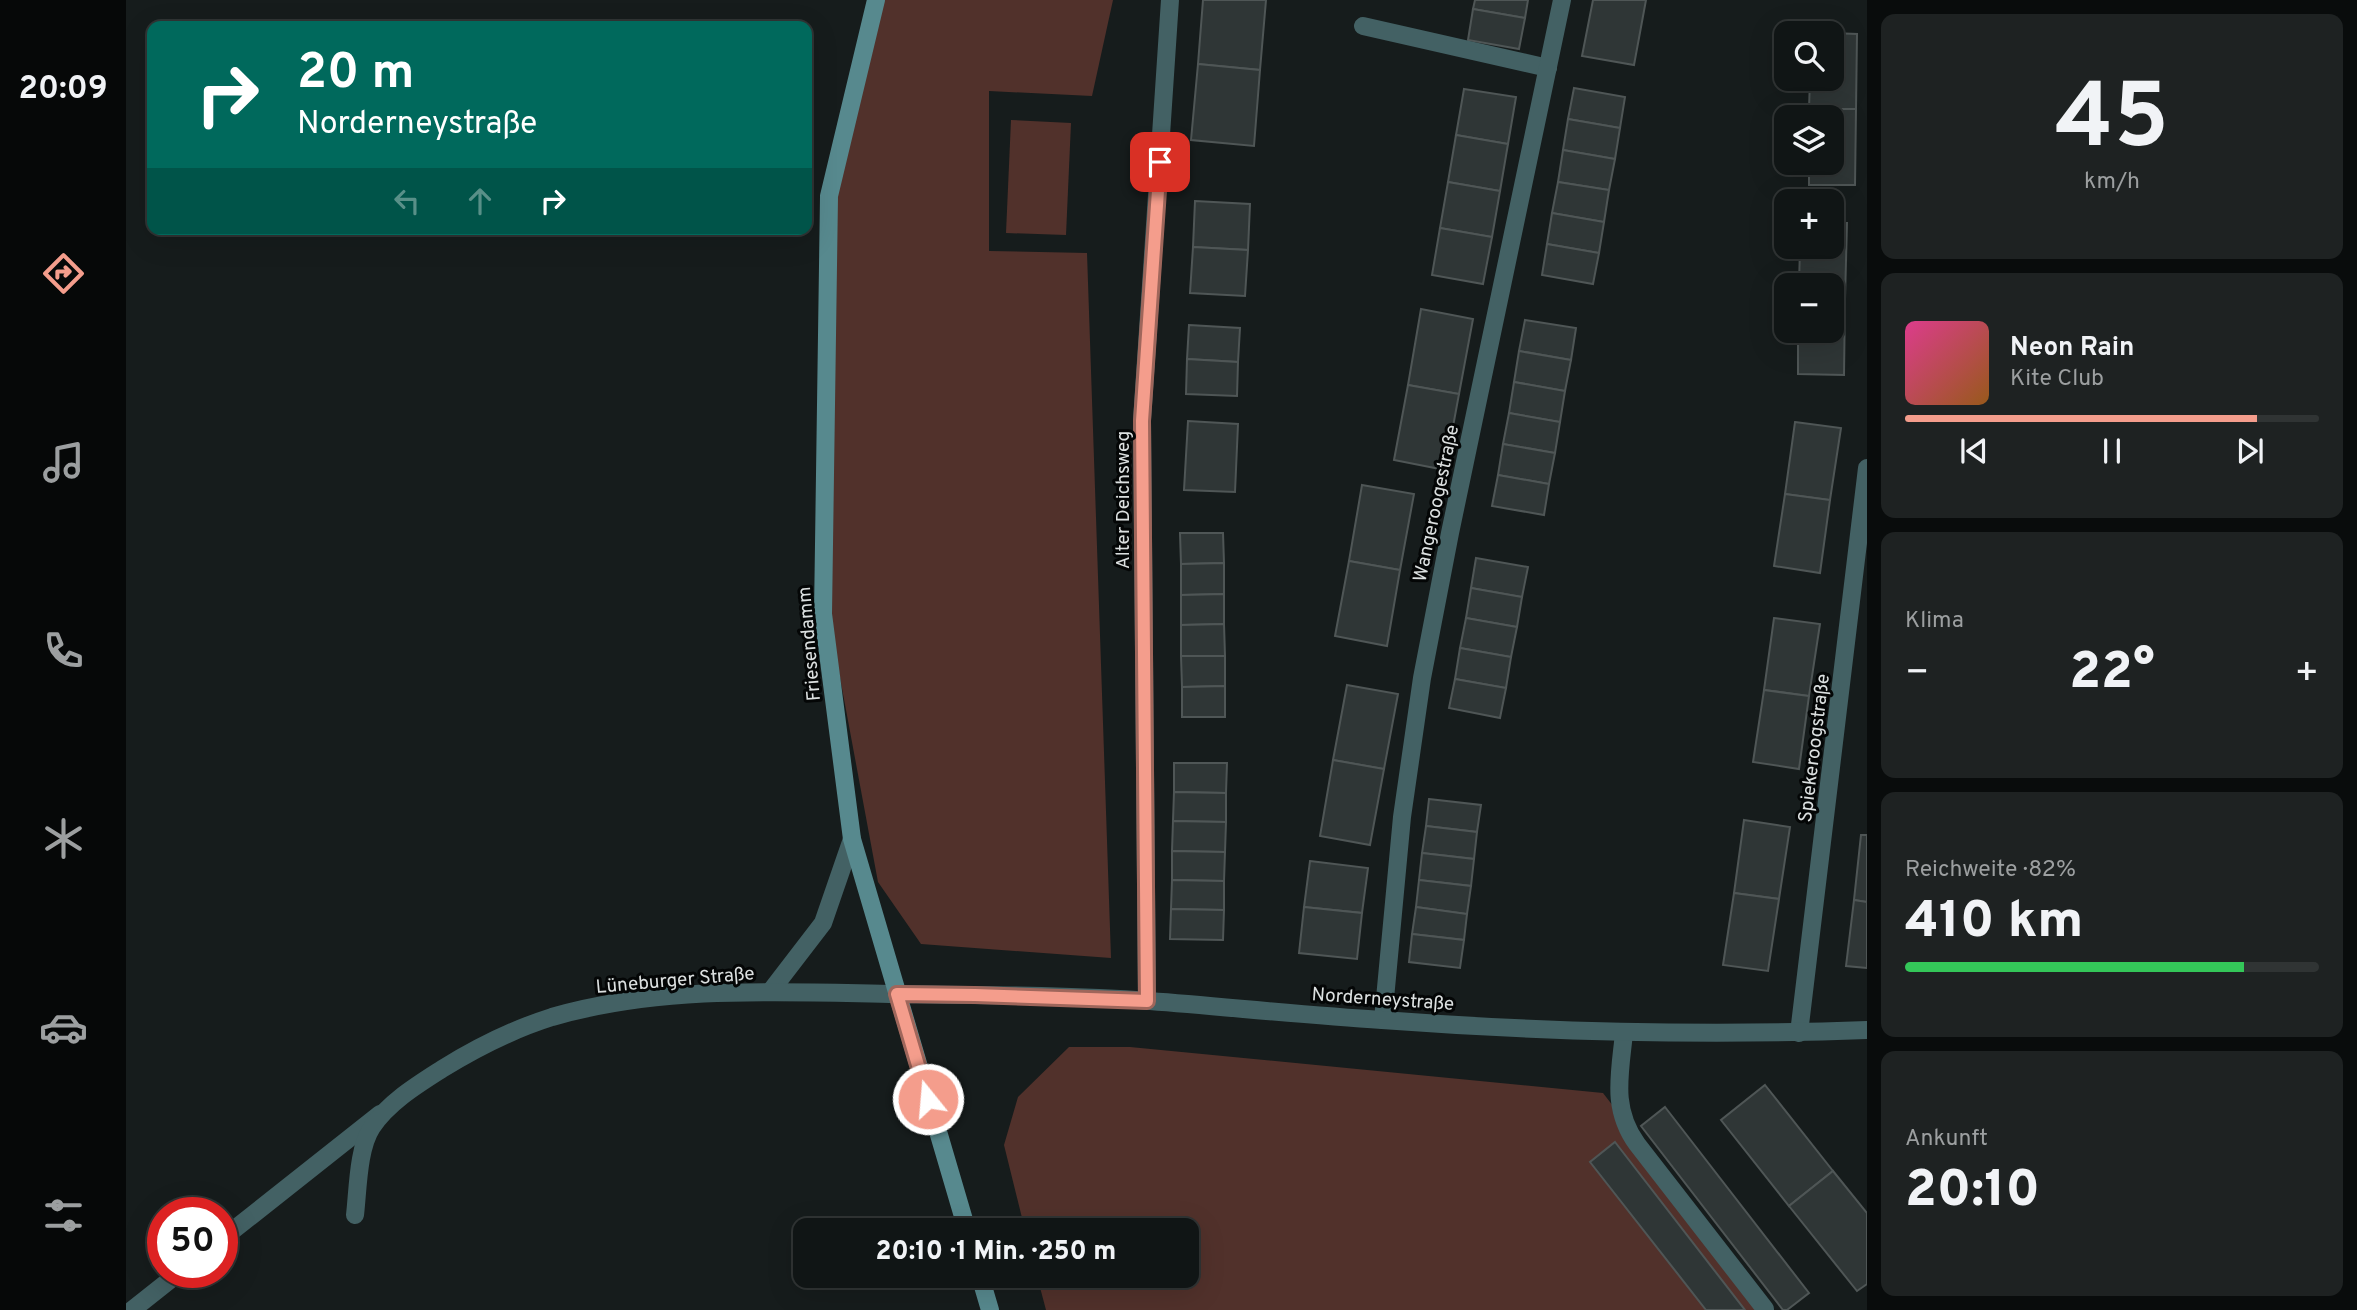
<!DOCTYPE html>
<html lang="de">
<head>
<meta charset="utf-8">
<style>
  :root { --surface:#101515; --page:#1e2222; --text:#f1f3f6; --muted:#9c9fa0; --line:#303434; --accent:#f49d8c }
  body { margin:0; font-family:Overpass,sans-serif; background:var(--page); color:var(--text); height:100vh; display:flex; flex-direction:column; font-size:26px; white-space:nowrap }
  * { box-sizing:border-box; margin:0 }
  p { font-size:23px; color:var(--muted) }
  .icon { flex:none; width:38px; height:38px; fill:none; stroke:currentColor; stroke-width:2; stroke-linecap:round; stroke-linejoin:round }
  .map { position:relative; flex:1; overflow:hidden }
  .sheet { display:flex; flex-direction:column; gap:14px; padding:14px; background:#090c0c; width:490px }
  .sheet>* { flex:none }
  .banner { position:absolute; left:21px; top:21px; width:665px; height:214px; border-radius:14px; box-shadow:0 7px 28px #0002,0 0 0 2px var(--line); background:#00695c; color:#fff; overflow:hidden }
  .controls { position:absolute; left:1648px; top:21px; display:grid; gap:14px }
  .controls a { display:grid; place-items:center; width:70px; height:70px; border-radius:14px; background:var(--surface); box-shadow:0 7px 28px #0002,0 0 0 2px var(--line); font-size:35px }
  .speed { position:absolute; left:21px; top:1197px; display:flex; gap:14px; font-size:35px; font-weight:700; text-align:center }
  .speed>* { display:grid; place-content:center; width:91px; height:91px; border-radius:50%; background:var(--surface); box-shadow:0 7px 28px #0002,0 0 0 2px var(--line); line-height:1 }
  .speed .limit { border:10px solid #d22; background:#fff; color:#111 }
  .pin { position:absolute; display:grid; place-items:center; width:60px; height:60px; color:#fff; margin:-30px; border-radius:14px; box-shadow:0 4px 10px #0006 }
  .me { position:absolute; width:77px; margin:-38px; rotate:343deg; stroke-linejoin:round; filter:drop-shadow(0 0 5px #0008) }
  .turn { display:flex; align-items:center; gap:24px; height:147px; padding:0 35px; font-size:32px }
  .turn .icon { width:91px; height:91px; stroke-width:2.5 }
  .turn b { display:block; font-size:49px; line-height:60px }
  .lanes { display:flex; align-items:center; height:66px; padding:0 35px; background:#0003; justify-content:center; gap:35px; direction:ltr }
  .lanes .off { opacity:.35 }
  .big { font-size:52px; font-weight:800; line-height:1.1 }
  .sheet .card { flex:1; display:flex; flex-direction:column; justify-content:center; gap:10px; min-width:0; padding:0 24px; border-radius:14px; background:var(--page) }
  .sheet .dial { align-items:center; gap:0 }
  .dial b { font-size:91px; line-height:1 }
  .song { display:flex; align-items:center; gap:21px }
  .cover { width:84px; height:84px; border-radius:10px; background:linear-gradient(135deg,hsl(330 70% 55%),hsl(30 70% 35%)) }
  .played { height:7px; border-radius:4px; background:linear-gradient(90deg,var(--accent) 85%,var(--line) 85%) }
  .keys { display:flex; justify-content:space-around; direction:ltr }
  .heat { display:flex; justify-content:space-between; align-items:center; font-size:38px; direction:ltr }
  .charge { height:10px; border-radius:5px; background:linear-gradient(90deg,#34c759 82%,var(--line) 0) }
  .trip { position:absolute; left:667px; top:1218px; width:406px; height:70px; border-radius:14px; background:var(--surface); box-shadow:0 7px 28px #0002,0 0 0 2px var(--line); font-weight:800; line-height:70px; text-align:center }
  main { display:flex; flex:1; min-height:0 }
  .tab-bar { display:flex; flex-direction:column; width:126px; justify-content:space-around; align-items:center; background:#060808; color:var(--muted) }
  .tab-bar .icon { width:49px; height:49px }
  .tab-bar .on { color:var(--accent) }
  .tab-bar b { font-size:32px; color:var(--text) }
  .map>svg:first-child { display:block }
</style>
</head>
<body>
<main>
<nav class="tab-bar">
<b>20:09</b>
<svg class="icon on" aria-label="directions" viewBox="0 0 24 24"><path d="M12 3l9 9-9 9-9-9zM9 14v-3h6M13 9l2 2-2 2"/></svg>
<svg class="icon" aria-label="music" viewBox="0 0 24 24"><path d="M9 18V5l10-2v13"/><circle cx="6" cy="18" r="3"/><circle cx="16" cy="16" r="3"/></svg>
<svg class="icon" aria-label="phone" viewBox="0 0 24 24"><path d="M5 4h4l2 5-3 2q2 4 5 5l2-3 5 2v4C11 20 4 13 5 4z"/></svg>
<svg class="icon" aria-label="climate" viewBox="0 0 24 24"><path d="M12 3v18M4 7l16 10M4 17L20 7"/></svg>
<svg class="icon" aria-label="car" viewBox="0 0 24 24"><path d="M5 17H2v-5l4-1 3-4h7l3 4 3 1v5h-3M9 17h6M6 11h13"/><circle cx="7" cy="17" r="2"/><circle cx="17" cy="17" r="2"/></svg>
<svg class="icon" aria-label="filters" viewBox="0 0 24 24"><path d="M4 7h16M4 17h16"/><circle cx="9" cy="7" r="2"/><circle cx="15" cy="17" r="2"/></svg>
</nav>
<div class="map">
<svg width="1741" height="1310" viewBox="0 0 1741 1310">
  <rect width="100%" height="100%" fill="#161c1c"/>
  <g fill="#51312b">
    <polygon points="756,0 987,0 966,96 863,91 863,251 961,253 985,958 795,944 752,882 702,613 708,200"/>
    <polygon points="885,120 945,123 940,235 880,233"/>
    <polygon points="943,1047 1004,1047 1477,1093 1645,1310 920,1310 911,1276 1060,1276 1060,1230 899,1230 878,1145 892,1097"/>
  </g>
  <g fill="#2f3636" stroke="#4f5656" stroke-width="2">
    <polygon points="1077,0 1140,0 1134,70 1072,64"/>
    <polygon points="1349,0 1402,0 1399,18 1347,9"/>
    <polygon points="1467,0 1520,0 1508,65 1456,56"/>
    <polygon points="1347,9 1399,18 1393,49 1342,40"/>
    <polygon points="1706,33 1731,34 1730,109 1683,109 1684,79 1706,79"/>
    <polygon points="1072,64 1134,70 1128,146 1065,140"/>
    <polygon points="1448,88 1499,97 1494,128 1442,119"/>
    <polygon points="1338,89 1390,97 1382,144 1330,135"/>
    <polygon points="1683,109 1730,109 1729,185 1683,185 1683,163 1706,163 1706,117 1683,117"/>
    <polygon points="1442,119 1494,128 1489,159 1437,150"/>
    <polygon points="1330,135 1382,144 1374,191 1322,182"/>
    <polygon points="1437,150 1489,159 1483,190 1432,182"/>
    <polygon points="1322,182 1374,191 1366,237 1314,228"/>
    <polygon points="1432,182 1483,190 1478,222 1426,213"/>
    <polygon points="1069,201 1124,204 1122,250 1067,247"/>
    <polygon points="1426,213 1478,222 1473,253 1421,244"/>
    <polygon points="1706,223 1721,223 1719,299 1706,299 1706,285 1673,285 1674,247 1706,247"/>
    <polygon points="1314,228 1366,237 1357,284 1306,275"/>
    <polygon points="1421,244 1473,253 1467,284 1416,275"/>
    <polygon points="1067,247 1122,250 1119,296 1064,293"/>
    <polygon points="1706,299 1719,299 1718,375 1672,374 1672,331 1706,331"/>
    <polygon points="1295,309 1347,319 1333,394 1282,385"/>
    <polygon points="1399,320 1450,328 1445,360 1393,351"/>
    <polygon points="1063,325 1114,328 1112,362 1061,359"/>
    <polygon points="1393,351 1445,360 1439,391 1388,382"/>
    <polygon points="1061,359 1112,362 1111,396 1060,394"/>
    <polygon points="1388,382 1439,391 1434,422 1383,413"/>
    <polygon points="1282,385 1333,394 1319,470 1268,460"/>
    <polygon points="1383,413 1434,422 1429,453 1377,444"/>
    <polygon points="1062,421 1112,424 1109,492 1058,490"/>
    <polygon points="1669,422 1715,428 1704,500 1659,494"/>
    <polygon points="1377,444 1429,453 1423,484 1372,475"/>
    <polygon points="1372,475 1423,484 1418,515 1366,506"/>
    <polygon points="1236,485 1288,494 1274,570 1223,561"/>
    <polygon points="1659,494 1704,500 1694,573 1648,566"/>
    <polygon points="1054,533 1097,533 1098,563 1055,564"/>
    <polygon points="1350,558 1402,567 1396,597 1345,588"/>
    <polygon points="1223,561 1274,570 1261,646 1209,636"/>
    <polygon points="1098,563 1098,594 1055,595 1055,564"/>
    <polygon points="1345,588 1396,597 1391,627 1340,618"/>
    <polygon points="1098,594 1098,624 1055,625 1055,595"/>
    <polygon points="1340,618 1391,627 1385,657 1334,648"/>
    <polygon points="1648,618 1694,624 1683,696 1638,690"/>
    <polygon points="1098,624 1099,656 1055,656 1055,625"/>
    <polygon points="1334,648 1385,657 1380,688 1329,679"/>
    <polygon points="1055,656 1099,656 1099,686 1056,687"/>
    <polygon points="1329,679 1380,688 1374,718 1323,708"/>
    <polygon points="1221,685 1272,694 1258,769 1207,760"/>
    <polygon points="1099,686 1099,717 1056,717 1056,687"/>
    <polygon points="1638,690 1683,696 1673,769 1627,762"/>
    <polygon points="1207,760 1258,769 1244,845 1194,836"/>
    <polygon points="1048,763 1101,763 1100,793 1048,792"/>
    <polygon points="1048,792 1100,793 1100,822 1047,821"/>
    <polygon points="1303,799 1355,805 1351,832 1300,826"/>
    <polygon points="1618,820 1664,827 1653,899 1608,893"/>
    <polygon points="1047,821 1100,822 1099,852 1046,851"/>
    <polygon points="1300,826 1351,832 1348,859 1296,853"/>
    <polygon points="1735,835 1741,835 1741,902 1728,900"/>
    <polygon points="1046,851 1099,852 1098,881 1046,880"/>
    <polygon points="1296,853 1348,859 1345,886 1293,880"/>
    <polygon points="1184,861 1242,868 1236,913 1178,907"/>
    <polygon points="1046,880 1098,881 1098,910 1045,909"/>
    <polygon points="1293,880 1345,886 1341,914 1290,907"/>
    <polygon points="1608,893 1653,899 1642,971 1597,965"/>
    <polygon points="1728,900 1741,902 1741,968 1720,966"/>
    <polygon points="1178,907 1236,913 1231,959 1173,953"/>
    <polygon points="1290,907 1341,914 1338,940 1286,934"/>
    <polygon points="1045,909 1098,910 1097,940 1044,939"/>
    <polygon points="1286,934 1338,940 1334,968 1283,962"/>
    <polygon points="1639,1085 1707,1171 1663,1206 1595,1120"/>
    <polygon points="1539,1107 1683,1293 1661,1310 1657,1310 1515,1126"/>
    <polygon points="1489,1142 1619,1310 1580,1310 1464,1162"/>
    <polygon points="1707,1171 1741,1213 1741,1284 1731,1291 1663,1206"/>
  </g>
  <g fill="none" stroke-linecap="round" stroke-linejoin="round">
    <g stroke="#436164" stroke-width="18">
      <path d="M1498 1033C1494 1074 1485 1108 1511 1144L1639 1309"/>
      <polyline points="96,1239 254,1114"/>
      <polyline points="6,1310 54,1272"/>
    </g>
    <g stroke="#436164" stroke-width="18">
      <polyline points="1237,26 1422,68"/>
      <polyline points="644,992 697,923 726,839"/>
      <polyline points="1021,1001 1016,420 1044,0"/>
      <polyline points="1257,1020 1276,817 1296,678 1324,533 1436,0"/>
      <polyline points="1673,1033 1741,468"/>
      <path d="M229 1215C232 1189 232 1148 246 1127 263 1102 291 1085 316 1069 350 1048 388 1029 426 1017 537 985 657 992 771 994"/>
    </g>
    <path stroke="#436164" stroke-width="18" d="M771 994C855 995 940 995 1024 1001 1101 1007 1178 1015 1256 1020 1417 1032 1579 1036 1741 1030"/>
    <g stroke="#57898e" stroke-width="18">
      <polyline points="750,0 703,196 697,614 726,839 841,1230"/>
      <polyline points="854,1276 864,1310"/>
    </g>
  </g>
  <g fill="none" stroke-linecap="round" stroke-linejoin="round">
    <g stroke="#9f665b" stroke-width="18">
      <polyline id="route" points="802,1099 771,994 849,995 1021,1001 1016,421 1034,162"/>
    </g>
    <use href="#route" stroke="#f49d8c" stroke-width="12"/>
  </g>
  <g text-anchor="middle" stroke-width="6" stroke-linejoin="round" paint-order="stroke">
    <g font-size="19" fill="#dce0e0" stroke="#040606">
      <text transform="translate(996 500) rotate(-90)" y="7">Alter Deichsweg</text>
      <text transform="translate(1309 503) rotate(-78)" y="7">Wangeroogestraße</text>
      <text transform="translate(682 644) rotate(-95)" y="7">Friesendamm</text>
      <text transform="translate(1687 748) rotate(-83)" y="7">Spiekeroogstraße</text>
      <text transform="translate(549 979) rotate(-5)" y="7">Lüneburger Straße</text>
      <text transform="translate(1257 998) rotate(4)" y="7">Norderneystraße</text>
    </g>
  </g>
</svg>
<div class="controls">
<a><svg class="icon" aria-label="search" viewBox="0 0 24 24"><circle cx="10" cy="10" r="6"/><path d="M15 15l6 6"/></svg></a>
<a><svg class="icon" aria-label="layers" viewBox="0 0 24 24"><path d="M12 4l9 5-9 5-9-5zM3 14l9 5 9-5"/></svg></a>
<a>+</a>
<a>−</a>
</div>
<div class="speed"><div class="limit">50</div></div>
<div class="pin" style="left:1034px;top:162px;background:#d93025"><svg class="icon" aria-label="arrive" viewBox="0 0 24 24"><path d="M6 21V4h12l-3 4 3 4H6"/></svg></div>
<svg class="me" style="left:802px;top:1099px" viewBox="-20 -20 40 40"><circle r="17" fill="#f49d8c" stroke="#fff" stroke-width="3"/><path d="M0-11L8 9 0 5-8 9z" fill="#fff"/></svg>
<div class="trip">20:10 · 1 Min. · 250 m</div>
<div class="banner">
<div class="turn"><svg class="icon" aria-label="right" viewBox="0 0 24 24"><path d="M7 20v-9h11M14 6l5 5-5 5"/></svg><div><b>20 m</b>Norderneystraße</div></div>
<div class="lanes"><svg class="icon off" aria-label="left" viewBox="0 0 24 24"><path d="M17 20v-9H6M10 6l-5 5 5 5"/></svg><svg class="icon off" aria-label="ahead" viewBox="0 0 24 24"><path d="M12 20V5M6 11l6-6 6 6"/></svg><svg class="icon" aria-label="right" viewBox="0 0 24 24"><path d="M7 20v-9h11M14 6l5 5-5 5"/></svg></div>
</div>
</div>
<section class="sheet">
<div class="card dial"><b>45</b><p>km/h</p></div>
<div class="card">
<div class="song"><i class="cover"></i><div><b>Neon Rain</b><p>Kite Club</p></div></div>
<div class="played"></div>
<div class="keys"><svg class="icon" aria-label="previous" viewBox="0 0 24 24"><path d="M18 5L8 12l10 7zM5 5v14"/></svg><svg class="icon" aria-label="pause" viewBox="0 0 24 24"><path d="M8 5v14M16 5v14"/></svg><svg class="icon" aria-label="next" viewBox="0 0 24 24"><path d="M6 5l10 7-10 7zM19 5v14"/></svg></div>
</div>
<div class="card"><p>Klima</p>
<div class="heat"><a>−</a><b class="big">22°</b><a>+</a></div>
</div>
<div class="card"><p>Reichweite · 82%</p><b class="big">410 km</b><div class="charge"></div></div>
<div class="card"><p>Ankunft</p><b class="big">20:10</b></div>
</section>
</main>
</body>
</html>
